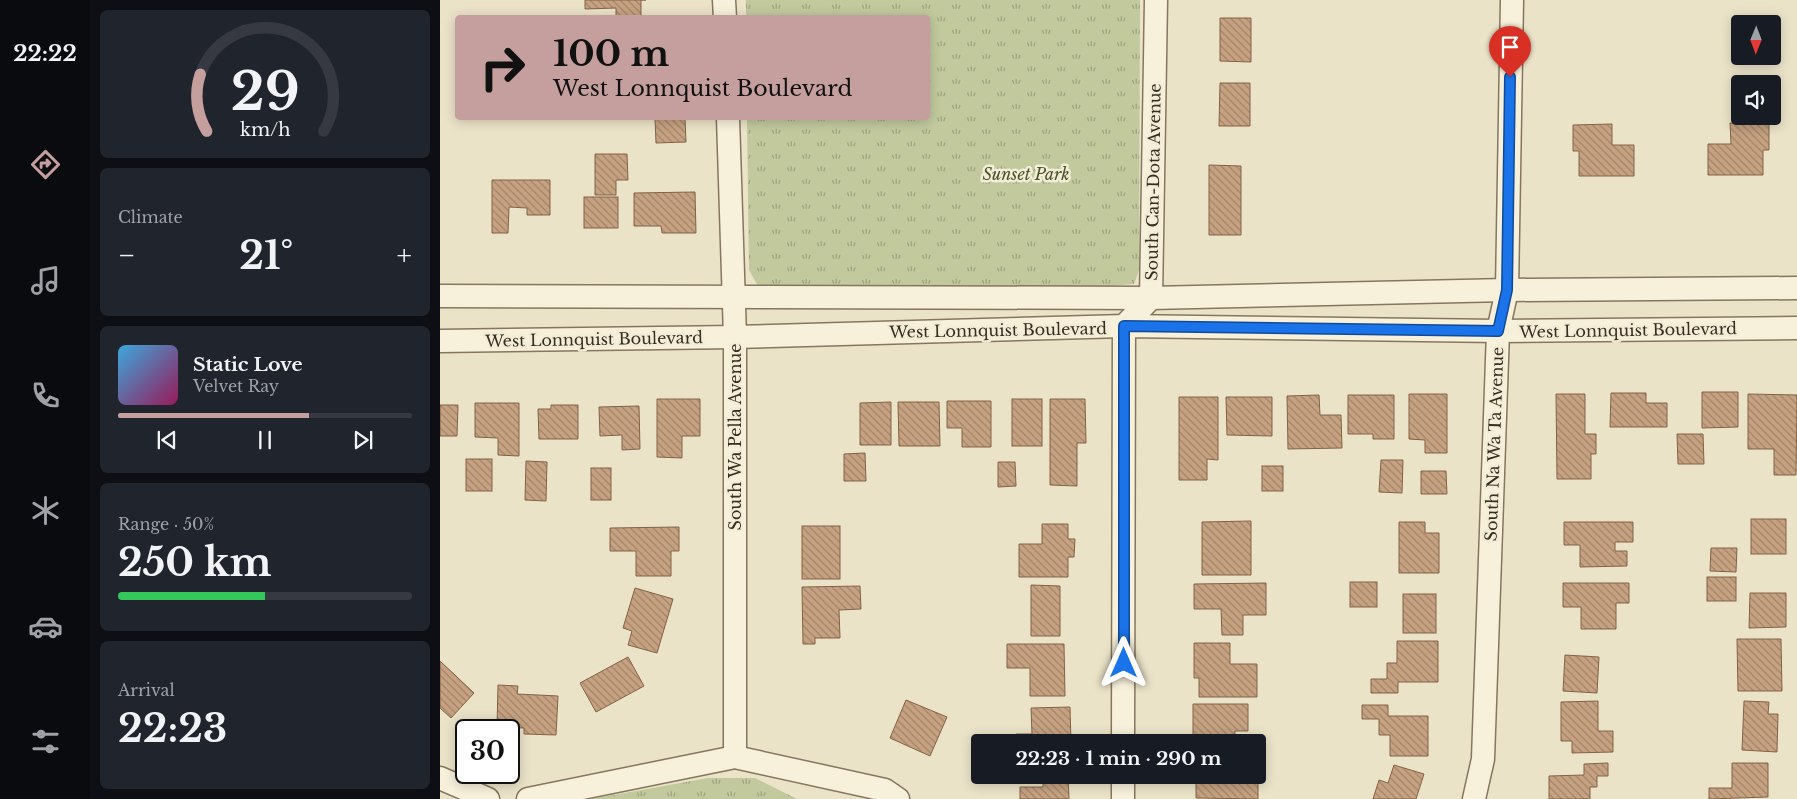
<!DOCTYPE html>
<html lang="en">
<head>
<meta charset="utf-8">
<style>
  :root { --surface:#171b24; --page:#20242c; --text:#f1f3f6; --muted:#9ea1a6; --line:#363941; --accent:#c59f9e }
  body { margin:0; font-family:"Libre Baskerville",serif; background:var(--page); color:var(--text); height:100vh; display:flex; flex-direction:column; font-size:19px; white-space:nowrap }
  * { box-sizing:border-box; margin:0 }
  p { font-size:16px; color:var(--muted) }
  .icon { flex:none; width:28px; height:28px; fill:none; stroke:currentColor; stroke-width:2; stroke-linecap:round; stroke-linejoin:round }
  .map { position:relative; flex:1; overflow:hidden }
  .sheet { display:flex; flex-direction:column; gap:10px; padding:10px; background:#0d0f14; width:350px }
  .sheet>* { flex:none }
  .top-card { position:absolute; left:15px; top:15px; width:475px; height:105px; border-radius:5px; box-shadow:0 2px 12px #0003; background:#c59f9e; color:#111; overflow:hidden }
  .needle { width:32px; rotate:181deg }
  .tools { position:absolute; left:1291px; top:15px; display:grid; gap:10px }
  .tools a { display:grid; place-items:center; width:50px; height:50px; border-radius:5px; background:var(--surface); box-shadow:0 2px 12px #0003; font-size:25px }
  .speed { position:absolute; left:15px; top:719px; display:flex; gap:10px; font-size:25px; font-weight:700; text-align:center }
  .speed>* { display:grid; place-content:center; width:65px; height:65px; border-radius:50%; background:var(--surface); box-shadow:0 2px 12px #0003; line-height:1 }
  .speed .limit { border:2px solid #111; border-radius:8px; background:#fff; color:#111 }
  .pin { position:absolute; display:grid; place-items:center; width:42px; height:42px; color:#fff; margin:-51px -21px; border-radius:50% 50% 50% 0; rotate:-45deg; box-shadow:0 0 5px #0007 }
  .pin .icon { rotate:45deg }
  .me { position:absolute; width:55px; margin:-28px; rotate:0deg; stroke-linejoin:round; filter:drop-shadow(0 0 4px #0008) }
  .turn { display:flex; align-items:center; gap:18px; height:105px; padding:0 15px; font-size:22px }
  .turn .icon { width:65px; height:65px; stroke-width:2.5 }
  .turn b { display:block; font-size:35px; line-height:42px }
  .big { font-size:38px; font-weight:700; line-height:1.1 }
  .sheet .card { flex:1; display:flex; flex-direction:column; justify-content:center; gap:8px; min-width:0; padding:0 18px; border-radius:8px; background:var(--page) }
  .sheet .dial { align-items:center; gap:0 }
  .dial svg { height:130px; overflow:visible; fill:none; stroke:var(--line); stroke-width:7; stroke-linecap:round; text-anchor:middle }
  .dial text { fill:var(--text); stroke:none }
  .song { display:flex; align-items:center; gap:15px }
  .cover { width:60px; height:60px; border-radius:8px; background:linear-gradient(135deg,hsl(200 70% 55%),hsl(330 70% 35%)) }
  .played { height:5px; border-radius:2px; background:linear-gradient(90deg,var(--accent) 65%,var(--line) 65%) }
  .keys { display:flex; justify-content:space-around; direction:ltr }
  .heat { display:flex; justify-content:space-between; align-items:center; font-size:28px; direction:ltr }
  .charge { height:8px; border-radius:4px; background:linear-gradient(90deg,#34c759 50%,var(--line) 0) }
  .trip { position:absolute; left:531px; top:734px; width:295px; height:50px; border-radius:5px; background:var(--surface); box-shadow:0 2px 12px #0003; font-weight:700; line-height:50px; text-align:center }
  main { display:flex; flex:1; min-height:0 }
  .dock { display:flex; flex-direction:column; width:90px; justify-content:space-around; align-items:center; background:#090b0e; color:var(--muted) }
  .dock .icon { width:35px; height:35px }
  .dock .active { color:var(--accent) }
  .dock b { font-size:22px; color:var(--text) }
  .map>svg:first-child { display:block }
</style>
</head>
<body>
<main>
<nav class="dock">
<b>22:22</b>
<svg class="icon active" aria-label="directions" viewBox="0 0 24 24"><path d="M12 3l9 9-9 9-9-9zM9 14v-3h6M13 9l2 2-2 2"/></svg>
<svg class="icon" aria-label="music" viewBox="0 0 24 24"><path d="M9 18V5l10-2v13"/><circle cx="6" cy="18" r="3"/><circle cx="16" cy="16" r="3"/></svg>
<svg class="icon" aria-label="phone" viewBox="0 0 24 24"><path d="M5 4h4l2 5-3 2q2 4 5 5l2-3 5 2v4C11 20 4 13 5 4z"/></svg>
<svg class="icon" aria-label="climate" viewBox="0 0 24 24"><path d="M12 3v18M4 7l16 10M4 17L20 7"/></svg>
<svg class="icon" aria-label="car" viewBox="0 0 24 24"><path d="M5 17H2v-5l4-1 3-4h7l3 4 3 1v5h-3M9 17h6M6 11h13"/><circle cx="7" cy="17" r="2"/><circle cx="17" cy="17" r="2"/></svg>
<svg class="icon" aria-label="filters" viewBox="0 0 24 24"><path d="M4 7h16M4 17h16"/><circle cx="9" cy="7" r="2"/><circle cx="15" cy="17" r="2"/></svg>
</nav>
<section class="sheet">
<div class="card dial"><svg viewBox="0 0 100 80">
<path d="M14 69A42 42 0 1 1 86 69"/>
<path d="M14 69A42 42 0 0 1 10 34" stroke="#c59f9e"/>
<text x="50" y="56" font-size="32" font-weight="700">29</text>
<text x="50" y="72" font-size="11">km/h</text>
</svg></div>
<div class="card"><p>Climate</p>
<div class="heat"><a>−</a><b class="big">21°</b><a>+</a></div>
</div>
<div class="card">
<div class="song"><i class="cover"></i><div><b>Static Love</b><p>Velvet Ray</p></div></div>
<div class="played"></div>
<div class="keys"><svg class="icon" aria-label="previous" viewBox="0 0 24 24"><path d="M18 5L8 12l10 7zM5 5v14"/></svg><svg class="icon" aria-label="pause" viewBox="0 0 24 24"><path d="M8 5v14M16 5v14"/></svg><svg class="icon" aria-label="next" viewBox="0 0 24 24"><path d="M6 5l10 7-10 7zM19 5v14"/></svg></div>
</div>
<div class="card"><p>Range · 50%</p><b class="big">250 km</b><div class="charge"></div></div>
<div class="card"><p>Arrival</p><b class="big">22:23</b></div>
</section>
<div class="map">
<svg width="1357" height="799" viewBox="0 0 1357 799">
  <defs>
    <pattern id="grass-tufts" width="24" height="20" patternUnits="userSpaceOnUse" patternTransform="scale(1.25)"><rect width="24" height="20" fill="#c1c99d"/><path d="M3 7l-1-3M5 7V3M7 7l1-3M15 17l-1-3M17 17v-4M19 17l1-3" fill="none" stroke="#9ea480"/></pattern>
    <pattern id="building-back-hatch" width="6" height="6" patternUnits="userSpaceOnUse" patternTransform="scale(1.25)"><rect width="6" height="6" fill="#c6a281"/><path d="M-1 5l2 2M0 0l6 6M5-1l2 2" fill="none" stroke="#a28469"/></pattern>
  </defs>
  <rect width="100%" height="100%" fill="#ebe3c8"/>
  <g fill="url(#grass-tufts)">
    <polygon points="306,0 700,0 699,270 694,284 669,286 331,288 318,286 309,270 307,118 488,118 488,18 306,17"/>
    <polygon points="268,778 315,778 357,799 151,799"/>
  </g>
  <g fill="url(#building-back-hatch)" stroke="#836246">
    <polygon points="145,0 206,0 201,0 201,18 176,18 176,8 145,9"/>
    <polygon points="780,18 811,18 811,62 780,61"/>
    <polygon points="780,83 810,83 810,126 779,126"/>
    <polygon points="215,118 245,118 246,142 216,143"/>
    <polygon points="1290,123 1329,123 1329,150 1323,150 1323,175 1268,175 1268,144 1291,144"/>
    <polygon points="1172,124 1172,145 1194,145 1194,176 1139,176 1139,151 1133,151 1133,125"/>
    <polygon points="155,154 187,154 188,180 176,180 176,195 155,195"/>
    <polygon points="769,165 801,166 801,235 769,235"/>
    <polygon points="52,180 110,180 110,215 87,215 87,208 69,207 68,233 52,233"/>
    <polygon points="255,192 256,233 222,233 221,226 194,226 194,193"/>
    <rect x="144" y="197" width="34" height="31"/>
    <polygon points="1262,392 1298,392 1298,427 1262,428"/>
    <polygon points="1171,393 1206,393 1206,403 1227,403 1227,427 1170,427"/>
    <polygon points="969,394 1007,394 1007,453 985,453 985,440 969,439"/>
    <polygon points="1116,394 1145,394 1145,434 1156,434 1156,454 1151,454 1151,479 1117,479"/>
    <polygon points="1308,394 1357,395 1356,475 1334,475 1334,449 1308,449"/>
    <polygon points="879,395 880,415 901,415 902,448 848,449 847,396"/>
    <polygon points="908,395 954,395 954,439 933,439 933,434 908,434"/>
    <polygon points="739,397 778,397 778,460 767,459 767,480 739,480"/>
    <polygon points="786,397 832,397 832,436 787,435"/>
    <polygon points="217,399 260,399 260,436 242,436 242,458 217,457"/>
    <rect x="572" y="399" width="30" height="47"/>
    <polygon points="610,399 645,399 646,443 637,443 637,486 610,485"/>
    <polygon points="507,401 551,401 551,447 522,447 522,428 507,428"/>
    <polygon points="451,402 451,445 420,445 420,403"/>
    <polygon points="458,402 499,402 500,446 459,446"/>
    <polygon points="35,403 79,403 79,456 58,455 58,438 35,437"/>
    <polygon points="0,405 18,405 17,436 0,436"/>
    <polygon points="111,405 138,405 138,439 99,439 98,409 111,409"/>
    <polygon points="199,406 200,449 182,450 182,435 160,436 159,407"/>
    <polygon points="1237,434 1263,434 1264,464 1238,464"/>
    <polygon points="425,453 426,481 404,481 404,454"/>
    <rect x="26" y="459" width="26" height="32"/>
    <polygon points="941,460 963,460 962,493 939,492"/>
    <polygon points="86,461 107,462 106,501 85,500"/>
    <polygon points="558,462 575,462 576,486 558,487"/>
    <rect x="822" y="466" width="21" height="25"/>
    <rect x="151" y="468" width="20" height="32"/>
    <polygon points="981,471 1006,471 1007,494 981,494"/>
    <rect x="1311" y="519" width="35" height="35"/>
    <polygon points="811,521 811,575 762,575 762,522"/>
    <polygon points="959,522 985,522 985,533 999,533 999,573 959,573"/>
    <polygon points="1124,522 1193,522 1193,542 1175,542 1175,551 1187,551 1187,566 1140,567 1140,545 1124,545"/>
    <polygon points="602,524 628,524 628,539 635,539 634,557 628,557 628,577 579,577 579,544 602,544"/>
    <rect x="362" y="526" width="38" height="53"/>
    <polygon points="239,527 239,551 231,551 231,576 196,576 196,551 170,551 170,528"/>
    <polygon points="1271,548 1297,548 1296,572 1270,571"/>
    <rect x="1267" y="577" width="29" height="24"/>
    <rect x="910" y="582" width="27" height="25"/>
    <polygon points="826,583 826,615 803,615 803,635 782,635 781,609 754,609 754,584"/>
    <polygon points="1123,583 1189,583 1189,603 1176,603 1176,629 1141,629 1141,607 1123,607"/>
    <polygon points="591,585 620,586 620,636 591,636"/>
    <polygon points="420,586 421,609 399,610 400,638 375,638 375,644 363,644 362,587"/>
    <polygon points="195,588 233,599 217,653 188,645 192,631 183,628"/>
    <polygon points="1310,593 1346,593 1346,627 1309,628"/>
    <rect x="963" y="594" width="33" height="39"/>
    <polygon points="1297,639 1341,639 1342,691 1298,691"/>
    <polygon points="957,641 998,641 998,682 958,682 958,693 931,693 931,679 947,679 947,663 957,663"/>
    <polygon points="754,643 790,643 790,664 817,664 817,697 759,697 759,678 754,678"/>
    <polygon points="567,644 624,644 625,696 590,696 590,668 567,668"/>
    <polygon points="1125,655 1159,657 1157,693 1123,691"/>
    <polygon points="188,657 204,686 156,712 140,683"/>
    <polygon points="0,661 34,693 11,718 0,708"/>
    <polygon points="58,685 78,686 77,694 118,696 116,735 84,734 84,728 57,727"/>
    <polygon points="466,700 507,717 490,756 450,738"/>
    <polygon points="1158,701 1158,731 1173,731 1173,752 1132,753 1132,741 1121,741 1121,702"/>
    <polygon points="1304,701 1329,702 1328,714 1338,714 1337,752 1302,750"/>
    <polygon points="753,704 808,704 808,731 795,731 795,742 762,742 762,735 753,735"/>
    <polygon points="922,705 948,705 948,716 988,716 988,756 950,756 950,735 939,735 939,719 922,719"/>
    <polygon points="630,707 631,742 576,742 576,734 592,734 591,708"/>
    <polygon points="1168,763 1168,776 1157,776 1157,787 1150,787 1150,799 1109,799 1109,776 1144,775 1144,764"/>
    <polygon points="1292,763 1328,763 1328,797 1269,799 1269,788 1292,788"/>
    <polygon points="954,765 984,774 976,799 933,799 939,780 948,783"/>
    <polygon points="603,775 628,775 629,799 580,799 580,787 603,787"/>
    <polygon points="756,775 812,775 812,778 818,778 818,799 756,798"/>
  </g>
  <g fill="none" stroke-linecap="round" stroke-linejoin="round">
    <g stroke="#86765f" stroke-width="25">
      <g id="street">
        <polyline points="284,0 285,18"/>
        <polyline points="288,118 295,337 295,757"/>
        <polyline points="0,296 711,298 1067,290 1357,288"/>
        <polyline points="0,341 295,337 684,326 1058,331 1357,328"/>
        <polyline points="683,742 684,326 711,298 716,0"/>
        <polyline points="0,778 48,799"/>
        <polyline points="88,799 295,757 445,790 458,799"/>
        <polyline points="683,799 683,775"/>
        <polyline points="1034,799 1043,759 1058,331 1067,290 1072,0"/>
      </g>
    </g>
    <use href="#street" stroke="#f7f0db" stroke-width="22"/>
  </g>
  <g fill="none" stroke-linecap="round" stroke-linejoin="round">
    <g stroke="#114b97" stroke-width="12">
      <polyline id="route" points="684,663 684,326 1058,331 1067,290 1070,77"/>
    </g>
    <use href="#route" stroke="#1a73e8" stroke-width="9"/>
  </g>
  <g text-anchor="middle" stroke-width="5" stroke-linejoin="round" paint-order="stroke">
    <g font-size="16" font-style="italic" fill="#465229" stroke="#f3edd7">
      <text x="586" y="180">Sunset Park</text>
    </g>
    <g font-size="16" fill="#382d21" stroke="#f3edd7">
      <text transform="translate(713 182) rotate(-89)" y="6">South Can-Dota Avenue</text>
      <text transform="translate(558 330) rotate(-1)" y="6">West Lonnquist Boulevard</text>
      <text transform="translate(1188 330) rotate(-1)" y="6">West Lonnquist Boulevard</text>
      <text transform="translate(154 339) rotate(-1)" y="6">West Lonnquist Boulevard</text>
      <text transform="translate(295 437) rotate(-90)" y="6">South Wa Pella Avenue</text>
      <text transform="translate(1054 444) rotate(-88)" y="6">South Na Wa Ta Avenue</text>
    </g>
  </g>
</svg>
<div class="tools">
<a><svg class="needle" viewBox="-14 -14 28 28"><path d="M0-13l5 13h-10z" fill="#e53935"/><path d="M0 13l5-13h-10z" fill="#9ea1a6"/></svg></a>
<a><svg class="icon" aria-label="sound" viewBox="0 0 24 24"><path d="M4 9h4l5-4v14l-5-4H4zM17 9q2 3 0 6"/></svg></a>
</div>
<div class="speed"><div class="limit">30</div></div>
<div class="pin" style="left:1070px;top:77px;background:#d93025"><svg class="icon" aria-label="arrive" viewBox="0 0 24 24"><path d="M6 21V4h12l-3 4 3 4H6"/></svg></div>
<svg class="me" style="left:684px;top:663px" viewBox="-20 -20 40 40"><path d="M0-17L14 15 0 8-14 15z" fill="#1a73e8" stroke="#fff" stroke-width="4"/></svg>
<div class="trip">22:23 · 1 min · 290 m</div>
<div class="top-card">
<div class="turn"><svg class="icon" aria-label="right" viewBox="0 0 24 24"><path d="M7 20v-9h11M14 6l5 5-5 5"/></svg><div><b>100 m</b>West Lonnquist Boulevard</div></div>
</div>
</div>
</main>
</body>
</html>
